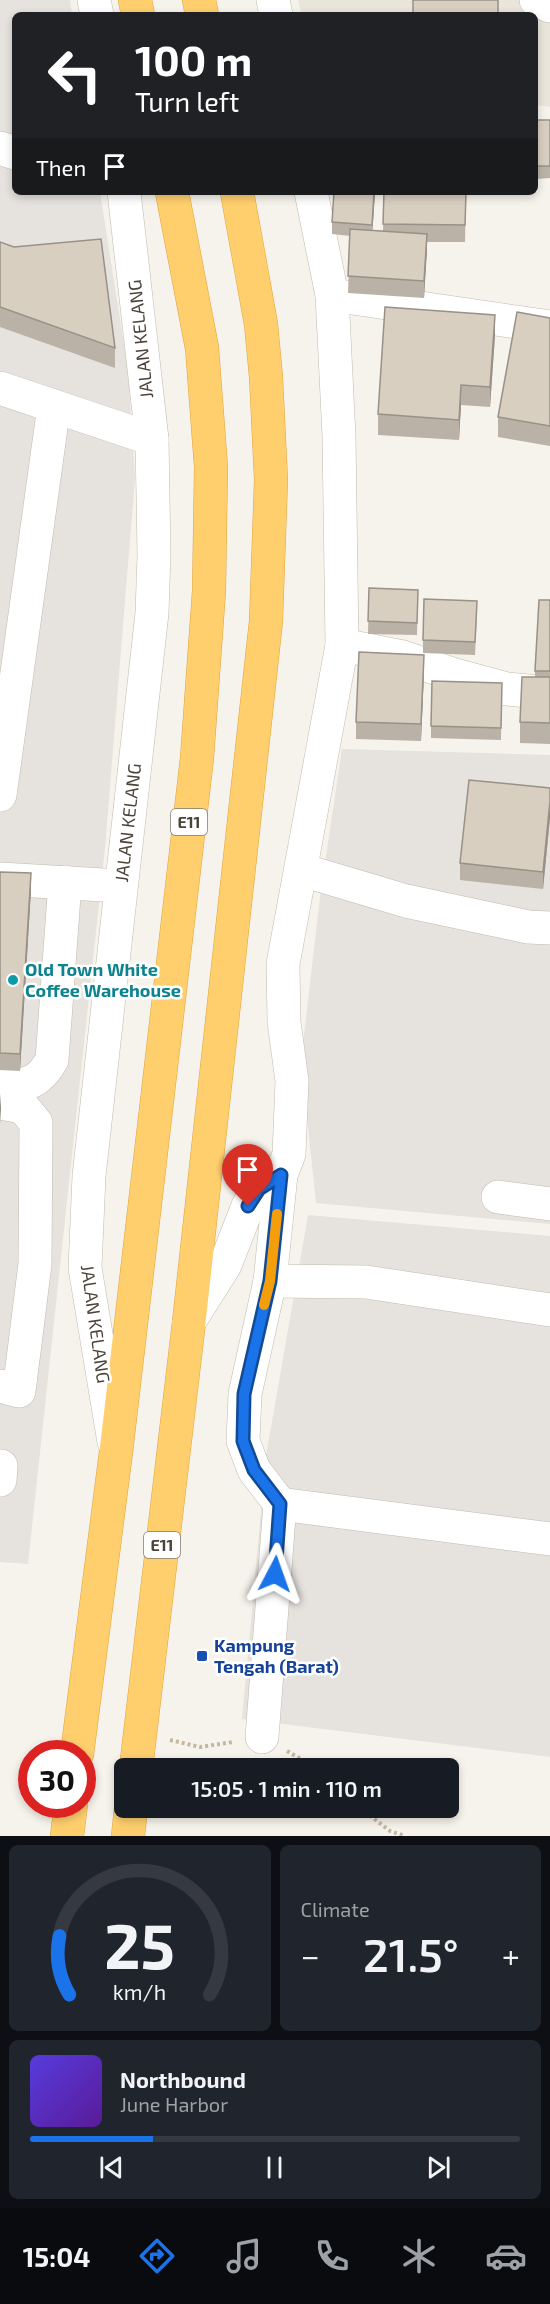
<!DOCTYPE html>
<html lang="en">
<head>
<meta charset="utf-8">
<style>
  :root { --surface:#171b24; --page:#20242c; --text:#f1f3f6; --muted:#9ea1a6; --line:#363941; --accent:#1a73e8 }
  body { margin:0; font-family:"Exo 2",sans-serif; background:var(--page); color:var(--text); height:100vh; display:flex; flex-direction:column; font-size:22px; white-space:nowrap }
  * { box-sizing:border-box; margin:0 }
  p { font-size:20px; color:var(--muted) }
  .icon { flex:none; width:33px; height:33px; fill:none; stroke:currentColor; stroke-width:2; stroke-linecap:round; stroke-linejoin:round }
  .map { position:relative; height:1836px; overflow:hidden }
  .drawer { display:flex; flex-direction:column; gap:9px; padding:9px; background:#0d0f14; flex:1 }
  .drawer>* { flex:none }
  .hud { position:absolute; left:12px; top:12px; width:526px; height:183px; border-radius:9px; box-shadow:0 3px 9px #0003; background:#202124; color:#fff; overflow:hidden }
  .speed { position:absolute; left:18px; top:1740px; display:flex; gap:12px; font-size:30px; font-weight:700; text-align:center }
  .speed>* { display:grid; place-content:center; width:78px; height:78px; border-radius:50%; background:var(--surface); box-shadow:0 3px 9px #0003; line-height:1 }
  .speed .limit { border:9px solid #d22; background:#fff; color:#111 }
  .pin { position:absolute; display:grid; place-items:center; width:51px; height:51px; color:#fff; margin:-62px -26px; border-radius:50% 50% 50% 0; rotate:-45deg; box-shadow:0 0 6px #0007 }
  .pin .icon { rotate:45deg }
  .me { position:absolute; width:66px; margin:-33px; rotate:4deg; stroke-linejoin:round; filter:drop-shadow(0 0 4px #0008) }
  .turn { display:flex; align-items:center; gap:21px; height:126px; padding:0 24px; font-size:27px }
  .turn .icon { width:78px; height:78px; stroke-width:2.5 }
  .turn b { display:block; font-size:42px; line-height:51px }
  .then { display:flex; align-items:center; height:57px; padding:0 24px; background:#0003; gap:12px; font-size:22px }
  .big { font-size:45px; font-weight:600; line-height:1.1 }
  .drawer .tile { flex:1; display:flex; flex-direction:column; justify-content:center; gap:9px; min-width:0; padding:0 21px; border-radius:9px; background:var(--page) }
  .drawer .dial { align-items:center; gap:0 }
  .dial svg { height:156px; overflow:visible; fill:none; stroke:var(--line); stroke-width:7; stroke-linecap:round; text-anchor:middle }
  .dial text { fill:var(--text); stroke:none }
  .song { display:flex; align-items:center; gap:18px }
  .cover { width:72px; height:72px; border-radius:9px; background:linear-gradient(135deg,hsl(250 70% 55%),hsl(270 70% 35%)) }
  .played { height:6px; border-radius:3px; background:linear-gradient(90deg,var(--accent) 25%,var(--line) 25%) }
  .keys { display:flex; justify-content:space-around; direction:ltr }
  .heat { display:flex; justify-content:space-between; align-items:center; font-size:33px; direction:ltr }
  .drawer .tiles { flex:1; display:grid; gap:9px; grid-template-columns:1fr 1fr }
  .tile:last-child { grid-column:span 2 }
  .trip { position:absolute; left:114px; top:1758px; width:345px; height:60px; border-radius:9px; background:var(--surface); box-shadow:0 3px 9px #0003; font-weight:600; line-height:60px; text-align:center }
  .tabs { display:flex; height:96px; justify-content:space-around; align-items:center; background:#090b0e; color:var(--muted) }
  .tabs .icon { width:42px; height:42px }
  .tabs .active { color:var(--accent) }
  .tabs b { font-size:27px; color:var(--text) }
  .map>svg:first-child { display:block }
</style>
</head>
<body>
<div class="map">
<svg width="550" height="1836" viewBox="0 0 550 1836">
  <rect width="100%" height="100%" fill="#f6f3ec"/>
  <polygon fill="#eae5da" points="298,0 550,0 550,107 536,105 536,15 302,15"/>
  <g fill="#e6e2dd">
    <polygon points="0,0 70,0 72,15 15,15 15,192 100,192 128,370 135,478 105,848 28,1564 0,1562"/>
    <polygon points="342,749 550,755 550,1224 316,1203 301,1061 320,897"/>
    <polygon points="308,1215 550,1236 550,1757 242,1719 266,1456"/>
  </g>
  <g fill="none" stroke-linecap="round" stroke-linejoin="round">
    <g stroke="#c2bbae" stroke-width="34">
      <g id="minor">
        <polyline points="94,0 97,15"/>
        <polyline points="273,0 276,15"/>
        <polyline points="536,0 550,6"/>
        <polyline points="0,148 15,153"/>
        <polyline points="332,295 550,327"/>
        <polyline points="0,388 152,439"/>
        <polyline points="342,645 403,657 455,675 507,689 550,693"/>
        <polyline points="0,795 54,406"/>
        <polyline points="302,870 406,901 528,927 550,928"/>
        <polyline points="0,879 121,886"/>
        <path d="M0 1084C27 1086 38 1084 52 1060L65 882"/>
        <polyline points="0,1103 23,1107 36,1123 35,1264 19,1391 0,1386"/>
        <polyline points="498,1197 550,1204"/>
        <polyline points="270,1281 366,1282 550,1310"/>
        <polyline points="189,1322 225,1265 248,1206 259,1189 281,1175"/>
        <path id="s1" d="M114 1442 85 1268 89 1176 152 613 154 555 152 439 124 192"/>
        <polyline points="0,1480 1,1466"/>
        <polyline points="280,1504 550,1539"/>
        <polyline points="262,1737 280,1504 254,1470 243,1441 245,1394 270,1281 281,1175 289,1154 292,1081 284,1022 283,964 342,645 339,436 332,295 311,192"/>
      </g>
    </g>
    <g stroke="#e0a43c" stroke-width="34">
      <g id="highway">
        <polyline points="135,0 138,15"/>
        <polyline points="199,0 202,15"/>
        <polyline points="77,1754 116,1452 197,758 209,591 211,467 202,348 172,192"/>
        <polyline points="136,1768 189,1322 266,621 271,480 266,377 261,324 237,192"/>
        <polyline points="67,1836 71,1804"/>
        <polyline points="128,1836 131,1808"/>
      </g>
    </g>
    <g stroke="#c4b79f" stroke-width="4" stroke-dasharray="3 3" stroke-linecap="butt">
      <polyline points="170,1740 200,1747 233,1742"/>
      <polyline points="287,1751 316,1768"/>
      <polyline points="360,1808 390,1831 405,1836"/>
    </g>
    <use href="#minor" stroke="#fff" stroke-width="33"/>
    <use href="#highway" stroke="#ffcf6e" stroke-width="33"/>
  </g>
  <g fill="#bab2a6">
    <polygon points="536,120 550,120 550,178 536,179"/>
    <polygon points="375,192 372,230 383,231 384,192 466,192 465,242 427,242 424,298 348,293 350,236 332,234 332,222"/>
    <polygon points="0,242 115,348 115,368 0,327"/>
    <polygon points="550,318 550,446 498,437 498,417"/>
    <polygon points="495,335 490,407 461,405 459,440 378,435 378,414"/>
    <polygon points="369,588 418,590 417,635 368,634"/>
    <polygon points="550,600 550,744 520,743 520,722 535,677 535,671"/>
    <polygon points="477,613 475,655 423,653 423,640"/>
    <polygon points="424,672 421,741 356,739 356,722"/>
    <polygon points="502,683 501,740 431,738 431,726"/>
    <polygon points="550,788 550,818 543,889 460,880 460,863"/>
    <polygon points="0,872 31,890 20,1071 0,1070"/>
  </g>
  <g fill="#979187">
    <polygon points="374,192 375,195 372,237 372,225"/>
    <polygon points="427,234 427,251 424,298 424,281"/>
    <polygon points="495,315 495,335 490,407 490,387"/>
    <polygon points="461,385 461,405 459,440 459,420"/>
    <polygon points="424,655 424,672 421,741 421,724"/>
    <polygon points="550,801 550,818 543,889 543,872"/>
    <polygon points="31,873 31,890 20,1071 20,1054"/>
    <polygon points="1,1093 1,1110 0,1124 0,1107"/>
  </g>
  <g fill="#d8cfc1" stroke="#979187" stroke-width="1.5">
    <rect x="413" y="0" width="85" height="15"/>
    <rect x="536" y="120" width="14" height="46"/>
    <polygon points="334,192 374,192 372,225 332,222"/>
    <polygon points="384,192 466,192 465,225 383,224"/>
    <polygon points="350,229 427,234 424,281 348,276"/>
    <polygon points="101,239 115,348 0,307 0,242 14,247"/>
    <polygon points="385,307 495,315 490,387 461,385 459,420 378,414"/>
    <polygon points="517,312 550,318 550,426 498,417"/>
    <polygon points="369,588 418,590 417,623 368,621"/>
    <polygon points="424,599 477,601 475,642 423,640"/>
    <polygon points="539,600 550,600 550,671 535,671"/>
    <polygon points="359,652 424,655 421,724 356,722"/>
    <polygon points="522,677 550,677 550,723 520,722"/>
    <polygon points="432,681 502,683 501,728 431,726"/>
    <polygon points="469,780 550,788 550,801 543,872 460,863"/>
    <polygon points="0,872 31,873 20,1054 0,1053"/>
  </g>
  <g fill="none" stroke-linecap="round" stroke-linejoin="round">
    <g stroke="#114b97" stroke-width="15">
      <polyline id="route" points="248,1206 259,1189 281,1175 270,1281 244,1394 243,1441 254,1470 280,1504 275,1574"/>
    </g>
    <use href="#route" stroke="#1a73e8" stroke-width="10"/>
    <polyline stroke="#f59e0b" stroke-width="10" points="264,1305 270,1281 277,1214"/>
  </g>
  <circle fill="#0f9aa8" stroke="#fff" stroke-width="2" cx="13" cy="980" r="6"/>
  <rect fill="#1a4fb4" stroke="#fff" stroke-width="2" x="196" y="1650" width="12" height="12" rx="3"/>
  <g text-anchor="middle" stroke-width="5" stroke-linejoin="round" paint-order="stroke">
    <g fill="#fff" stroke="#817c74" stroke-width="1.5">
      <rect x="171" y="809" width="36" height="26" rx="4.5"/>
      <rect x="144" y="1532" width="36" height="26" rx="4.5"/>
    </g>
    <g font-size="16" font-weight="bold" fill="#4b4439">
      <text x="189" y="828">E11</text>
      <text x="162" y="1551">E11</text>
    </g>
    <g font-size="18" fill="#4b4439" stroke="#fff">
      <text transform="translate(141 339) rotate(-96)" y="6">JALAN KELANG</text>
      <text dy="6" stroke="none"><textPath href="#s1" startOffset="624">JALAN KELANG</textPath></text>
      <text transform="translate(95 1324) rotate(82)" y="6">JALAN KELANG</text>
    </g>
    <g font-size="18" font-weight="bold" fill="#0d838f" stroke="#fff" text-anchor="start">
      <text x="25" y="976">Old Town White<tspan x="25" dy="21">Coffee Warehouse</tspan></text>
    </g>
    <g font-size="18" font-weight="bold" fill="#164399" stroke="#fff" text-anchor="start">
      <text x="214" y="1652">Kampung<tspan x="214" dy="21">Tengah (Barat)</tspan></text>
    </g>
  </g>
</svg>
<div class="speed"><div class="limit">30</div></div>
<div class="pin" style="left:248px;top:1206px;background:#d93025"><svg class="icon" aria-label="arrive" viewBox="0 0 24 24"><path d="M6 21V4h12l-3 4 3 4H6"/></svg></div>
<svg class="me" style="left:275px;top:1574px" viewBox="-20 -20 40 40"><path d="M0-17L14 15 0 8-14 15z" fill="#1a73e8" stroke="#fff" stroke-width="4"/></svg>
<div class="trip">15:05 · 1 min · 110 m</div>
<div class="hud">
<div class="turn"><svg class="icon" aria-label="left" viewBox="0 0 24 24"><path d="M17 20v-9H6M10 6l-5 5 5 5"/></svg><div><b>100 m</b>Turn left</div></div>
<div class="then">Then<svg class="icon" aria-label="arrive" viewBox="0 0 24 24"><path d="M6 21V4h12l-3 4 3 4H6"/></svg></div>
</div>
</div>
<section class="drawer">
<div class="tiles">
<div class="tile dial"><svg viewBox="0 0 100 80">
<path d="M14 69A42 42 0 1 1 86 69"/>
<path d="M14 69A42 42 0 0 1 9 39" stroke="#1a73e8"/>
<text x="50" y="56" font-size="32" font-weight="700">25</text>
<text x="50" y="72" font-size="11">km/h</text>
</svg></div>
<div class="tile"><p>Climate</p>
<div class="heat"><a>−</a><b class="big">21.5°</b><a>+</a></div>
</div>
<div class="tile">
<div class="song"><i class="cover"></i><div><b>Northbound</b><p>June Harbor</p></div></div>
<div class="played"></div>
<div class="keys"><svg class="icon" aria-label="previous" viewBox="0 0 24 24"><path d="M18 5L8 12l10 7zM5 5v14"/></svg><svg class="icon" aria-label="pause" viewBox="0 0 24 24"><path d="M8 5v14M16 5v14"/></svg><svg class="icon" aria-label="next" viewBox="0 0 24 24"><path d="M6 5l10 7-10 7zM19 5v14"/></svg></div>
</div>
</div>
</section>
<nav class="tabs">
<b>15:04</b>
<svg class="icon active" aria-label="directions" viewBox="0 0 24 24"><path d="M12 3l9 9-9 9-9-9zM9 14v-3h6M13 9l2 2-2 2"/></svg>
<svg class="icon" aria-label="music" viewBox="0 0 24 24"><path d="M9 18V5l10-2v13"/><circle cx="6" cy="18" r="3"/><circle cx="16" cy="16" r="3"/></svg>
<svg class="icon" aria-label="phone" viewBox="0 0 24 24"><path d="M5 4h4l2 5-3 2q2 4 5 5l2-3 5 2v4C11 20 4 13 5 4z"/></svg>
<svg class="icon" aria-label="climate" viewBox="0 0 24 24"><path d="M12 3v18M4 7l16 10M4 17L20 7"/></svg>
<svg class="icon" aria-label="car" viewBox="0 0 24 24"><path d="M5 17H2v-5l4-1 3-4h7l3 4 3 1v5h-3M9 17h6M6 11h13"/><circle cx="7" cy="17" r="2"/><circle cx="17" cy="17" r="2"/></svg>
</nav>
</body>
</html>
